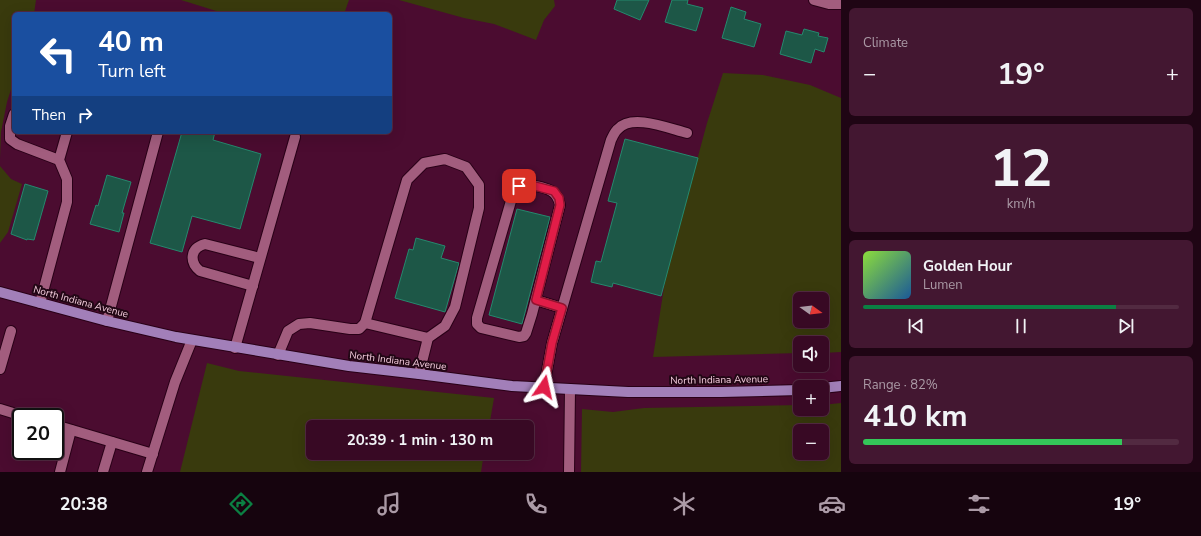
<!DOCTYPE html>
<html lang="en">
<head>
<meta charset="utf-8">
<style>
  :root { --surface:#380924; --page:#431731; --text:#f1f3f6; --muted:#ab9aa6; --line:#522a41; --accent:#0b8043 }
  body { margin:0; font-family:"Nunito Sans",sans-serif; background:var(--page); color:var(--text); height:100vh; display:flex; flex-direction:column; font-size:15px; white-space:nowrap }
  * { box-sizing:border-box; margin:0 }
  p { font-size:13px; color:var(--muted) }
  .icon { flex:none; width:22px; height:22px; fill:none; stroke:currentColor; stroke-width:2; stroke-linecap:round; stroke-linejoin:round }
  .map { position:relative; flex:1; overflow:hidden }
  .side { display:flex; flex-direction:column; gap:8px; padding:8px; background:#1f0514; width:360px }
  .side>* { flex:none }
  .banner { position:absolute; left:12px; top:12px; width:380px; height:122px; border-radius:6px; box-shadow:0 4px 16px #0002,0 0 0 1px var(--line); background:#1a4fa0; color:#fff; overflow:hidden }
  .needle { width:26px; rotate:105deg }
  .buttons { position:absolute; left:793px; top:292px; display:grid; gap:8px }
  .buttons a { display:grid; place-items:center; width:36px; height:36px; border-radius:6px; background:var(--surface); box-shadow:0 4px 16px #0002,0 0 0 1px var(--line); font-size:20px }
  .speed { position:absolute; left:12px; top:408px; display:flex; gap:8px; font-size:20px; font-weight:700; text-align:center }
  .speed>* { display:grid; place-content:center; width:52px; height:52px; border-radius:50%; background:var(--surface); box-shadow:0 4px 16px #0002,0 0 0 1px var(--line); line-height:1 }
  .speed .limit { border:2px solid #111; border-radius:6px; background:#fff; color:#111 }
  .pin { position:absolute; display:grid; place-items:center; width:34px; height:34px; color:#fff; margin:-17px; border-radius:8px; box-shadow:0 2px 6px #0006 }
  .me { position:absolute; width:44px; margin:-22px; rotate:11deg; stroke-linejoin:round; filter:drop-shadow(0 0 3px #0008) }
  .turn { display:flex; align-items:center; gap:14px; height:84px; padding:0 20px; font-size:18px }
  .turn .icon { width:52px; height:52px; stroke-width:2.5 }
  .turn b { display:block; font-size:28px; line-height:34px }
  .then { display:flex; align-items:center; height:38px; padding:0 20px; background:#0003; gap:8px; font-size:15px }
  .big { font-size:30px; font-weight:700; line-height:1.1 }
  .side .widget { flex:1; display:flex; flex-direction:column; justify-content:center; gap:6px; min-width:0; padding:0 14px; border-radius:6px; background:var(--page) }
  .side .dial { align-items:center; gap:0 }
  .dial b { font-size:52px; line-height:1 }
  .song { display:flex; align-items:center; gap:12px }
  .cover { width:48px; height:48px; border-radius:6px; background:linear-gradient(135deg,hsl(90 70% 55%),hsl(210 70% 35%)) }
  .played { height:4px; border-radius:2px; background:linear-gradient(90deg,var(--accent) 80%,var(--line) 80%) }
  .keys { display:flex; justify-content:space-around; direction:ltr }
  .heat { display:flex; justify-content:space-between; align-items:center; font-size:22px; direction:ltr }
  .charge { height:6px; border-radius:3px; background:linear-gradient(90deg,#34c759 82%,var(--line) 0) }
  .trip { position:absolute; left:306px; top:420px; width:228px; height:40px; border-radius:6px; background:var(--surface); box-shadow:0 4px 16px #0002,0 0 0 1px var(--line); font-weight:700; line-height:40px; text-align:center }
  .menu { display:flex; height:64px; justify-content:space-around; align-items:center; background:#16040e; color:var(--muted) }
  .menu .icon { width:28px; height:28px }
  .menu .current { color:var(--accent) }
  .menu b { font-size:18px; color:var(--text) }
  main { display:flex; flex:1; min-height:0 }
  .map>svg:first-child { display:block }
</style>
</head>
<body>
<main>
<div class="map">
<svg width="841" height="472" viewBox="0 0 841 472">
  <rect width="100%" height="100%" fill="#4b0c30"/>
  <g fill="#393a0d" fill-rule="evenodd">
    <polygon points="0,0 36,0 34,14 14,14 14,80 7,102 1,132 0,159"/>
    <polygon points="181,0 349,0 344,14 226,14"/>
    <polygon points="399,0 554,0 555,6 544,20 536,40 494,24 464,18"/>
    <path d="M723 73 763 75 810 85 841 98V352L822 353V343H800V353L653 357 666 275 707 123ZM800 299H822V321H800Z"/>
    <polygon points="0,166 11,179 22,184 8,232 0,243"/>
    <polygon points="207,363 239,371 494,398 489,427 313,427 313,453 484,453 481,472 180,472"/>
    <path d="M841 403V472H581L582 409 613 412 644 408 800 405V409H822V405ZM800 431H822V453H800Z"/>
  </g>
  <g fill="#1d5747" stroke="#25896e">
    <polygon points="617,0 649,0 640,20 614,9"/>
    <polygon points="672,0 688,0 687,4 703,8 696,31 665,22"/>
    <polygon points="731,7 746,12 744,19 761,24 754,47 722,38"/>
    <polygon points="804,29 819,33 818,36 828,38 824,52 815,49 811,63 780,54 786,31 802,35"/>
    <polygon points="182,132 215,132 213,140 261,154 240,229 192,216 182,252 150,243"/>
    <polygon points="625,139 698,158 661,296 613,283 612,287 591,282 596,261 601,262 617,203 608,201"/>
    <polygon points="107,175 131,182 122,213 124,213 119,232 90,224 96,205 98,206"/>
    <polygon points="25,184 48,191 34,240 27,239 27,240 11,234"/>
    <polygon points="517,209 550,217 522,324 489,315"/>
    <polygon points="416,238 445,246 441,258 459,263 445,312 395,298 409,249 413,250"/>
  </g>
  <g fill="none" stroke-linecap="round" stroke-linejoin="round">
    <g stroke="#290017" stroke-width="12">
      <g id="minor">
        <polyline points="814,0 829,4 841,4"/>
        <polyline points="14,114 10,126 10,139 17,144 59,160"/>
        <path d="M527 184C542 188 557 187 560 205L532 314 526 333 524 336 519 337 481 328 477 324V318L513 194 519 186Z"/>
        <path d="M253 286 200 271C189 262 190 248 205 244L260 258"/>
        <polyline points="536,300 562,308"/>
        <polyline points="40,303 67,202 67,179 59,160 67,132"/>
        <polyline points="107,321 158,132"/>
        <polyline points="365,323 428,338"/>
        <polyline points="235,348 295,137"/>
        <polyline points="278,355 288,331 299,324 310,323 350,329 359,329 365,323 407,180 424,163 445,159 466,167 479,185 479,208 455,307 445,326 428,338 419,374"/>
        <polyline points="0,369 11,331"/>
        <path d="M544 387 552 343 611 140C613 136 615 131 618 129 632 113 670 129 687 133"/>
        <polyline points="0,409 26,417"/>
        <polyline points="55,425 153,454"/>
        <polyline points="60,472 71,430"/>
        <polyline points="103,472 112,442"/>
        <polyline points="147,472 175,382 192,340"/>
        <polyline points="569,472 570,389"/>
      </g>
    </g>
    <g stroke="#290017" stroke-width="12">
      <g id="major">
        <polyline points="0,292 107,321 176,337 349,366 419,374 512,386 628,392 721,392 800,390"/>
        <polyline points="822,388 841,386"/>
      </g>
    </g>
    <use href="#minor" stroke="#a25d7e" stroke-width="10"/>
    <use href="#major" stroke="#a27fb9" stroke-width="10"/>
  </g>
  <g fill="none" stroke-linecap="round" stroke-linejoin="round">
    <g stroke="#92132f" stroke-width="10">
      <polyline id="route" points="519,186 527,184 554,191 559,198 560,205 536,300 562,308 552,343 544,387"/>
    </g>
    <use href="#route" stroke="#e11d48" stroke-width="7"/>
  </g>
  <g text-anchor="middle" stroke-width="4" stroke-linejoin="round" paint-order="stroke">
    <g font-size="10" fill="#f3cbdc" stroke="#220715">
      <text transform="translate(81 301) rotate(15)" y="4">North Indiana Avenue</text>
      <text transform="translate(398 360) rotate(7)" y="4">North Indiana Avenue</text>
      <text transform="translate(719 379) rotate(-1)" y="4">North Indiana Avenue</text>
    </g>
  </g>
</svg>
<div class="buttons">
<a><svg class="needle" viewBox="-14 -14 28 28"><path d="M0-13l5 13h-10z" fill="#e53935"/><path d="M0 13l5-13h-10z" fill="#ab9aa6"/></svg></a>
<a><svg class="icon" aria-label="sound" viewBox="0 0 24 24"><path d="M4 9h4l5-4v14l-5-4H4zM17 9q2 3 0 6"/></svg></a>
<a>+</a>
<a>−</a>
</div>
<div class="speed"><div class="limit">20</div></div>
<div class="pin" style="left:519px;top:186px;background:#d93025"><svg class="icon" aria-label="arrive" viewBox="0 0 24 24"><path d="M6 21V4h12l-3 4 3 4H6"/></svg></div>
<svg class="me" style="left:544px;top:387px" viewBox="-20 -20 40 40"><path d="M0-17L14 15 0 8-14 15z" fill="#e11d48" stroke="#fff" stroke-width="4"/></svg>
<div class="trip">20:39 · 1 min · 130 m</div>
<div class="banner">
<div class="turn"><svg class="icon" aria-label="left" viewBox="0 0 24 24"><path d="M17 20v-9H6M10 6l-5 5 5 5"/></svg><div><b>40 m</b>Turn left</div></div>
<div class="then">Then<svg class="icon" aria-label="right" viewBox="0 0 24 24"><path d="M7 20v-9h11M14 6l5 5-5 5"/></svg></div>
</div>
</div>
<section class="side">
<div class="widget"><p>Climate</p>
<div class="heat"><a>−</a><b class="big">19°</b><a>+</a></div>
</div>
<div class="widget dial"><b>12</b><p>km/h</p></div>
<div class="widget">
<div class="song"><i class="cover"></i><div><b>Golden Hour</b><p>Lumen</p></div></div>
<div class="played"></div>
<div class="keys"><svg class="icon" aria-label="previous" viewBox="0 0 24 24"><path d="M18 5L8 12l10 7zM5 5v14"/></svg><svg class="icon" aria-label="pause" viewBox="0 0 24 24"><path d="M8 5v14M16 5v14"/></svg><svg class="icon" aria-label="next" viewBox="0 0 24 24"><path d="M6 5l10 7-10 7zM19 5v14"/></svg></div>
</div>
<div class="widget"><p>Range · 82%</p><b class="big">410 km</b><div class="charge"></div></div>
</section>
</main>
<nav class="menu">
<b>20:38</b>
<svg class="icon current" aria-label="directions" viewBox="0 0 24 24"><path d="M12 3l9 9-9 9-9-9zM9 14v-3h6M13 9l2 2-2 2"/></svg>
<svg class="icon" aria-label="music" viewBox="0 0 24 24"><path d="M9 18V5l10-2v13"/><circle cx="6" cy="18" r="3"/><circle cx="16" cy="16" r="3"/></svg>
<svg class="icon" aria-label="phone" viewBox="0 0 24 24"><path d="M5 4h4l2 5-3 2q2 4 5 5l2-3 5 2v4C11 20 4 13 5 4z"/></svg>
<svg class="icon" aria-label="climate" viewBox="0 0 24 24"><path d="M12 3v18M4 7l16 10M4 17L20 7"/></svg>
<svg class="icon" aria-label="car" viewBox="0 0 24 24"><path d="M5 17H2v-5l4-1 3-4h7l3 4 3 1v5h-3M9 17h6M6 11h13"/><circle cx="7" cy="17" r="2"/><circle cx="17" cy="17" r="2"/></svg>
<svg class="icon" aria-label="filters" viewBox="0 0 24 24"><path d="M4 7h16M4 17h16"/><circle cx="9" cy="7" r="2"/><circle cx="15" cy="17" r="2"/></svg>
<b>19°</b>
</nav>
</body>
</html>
